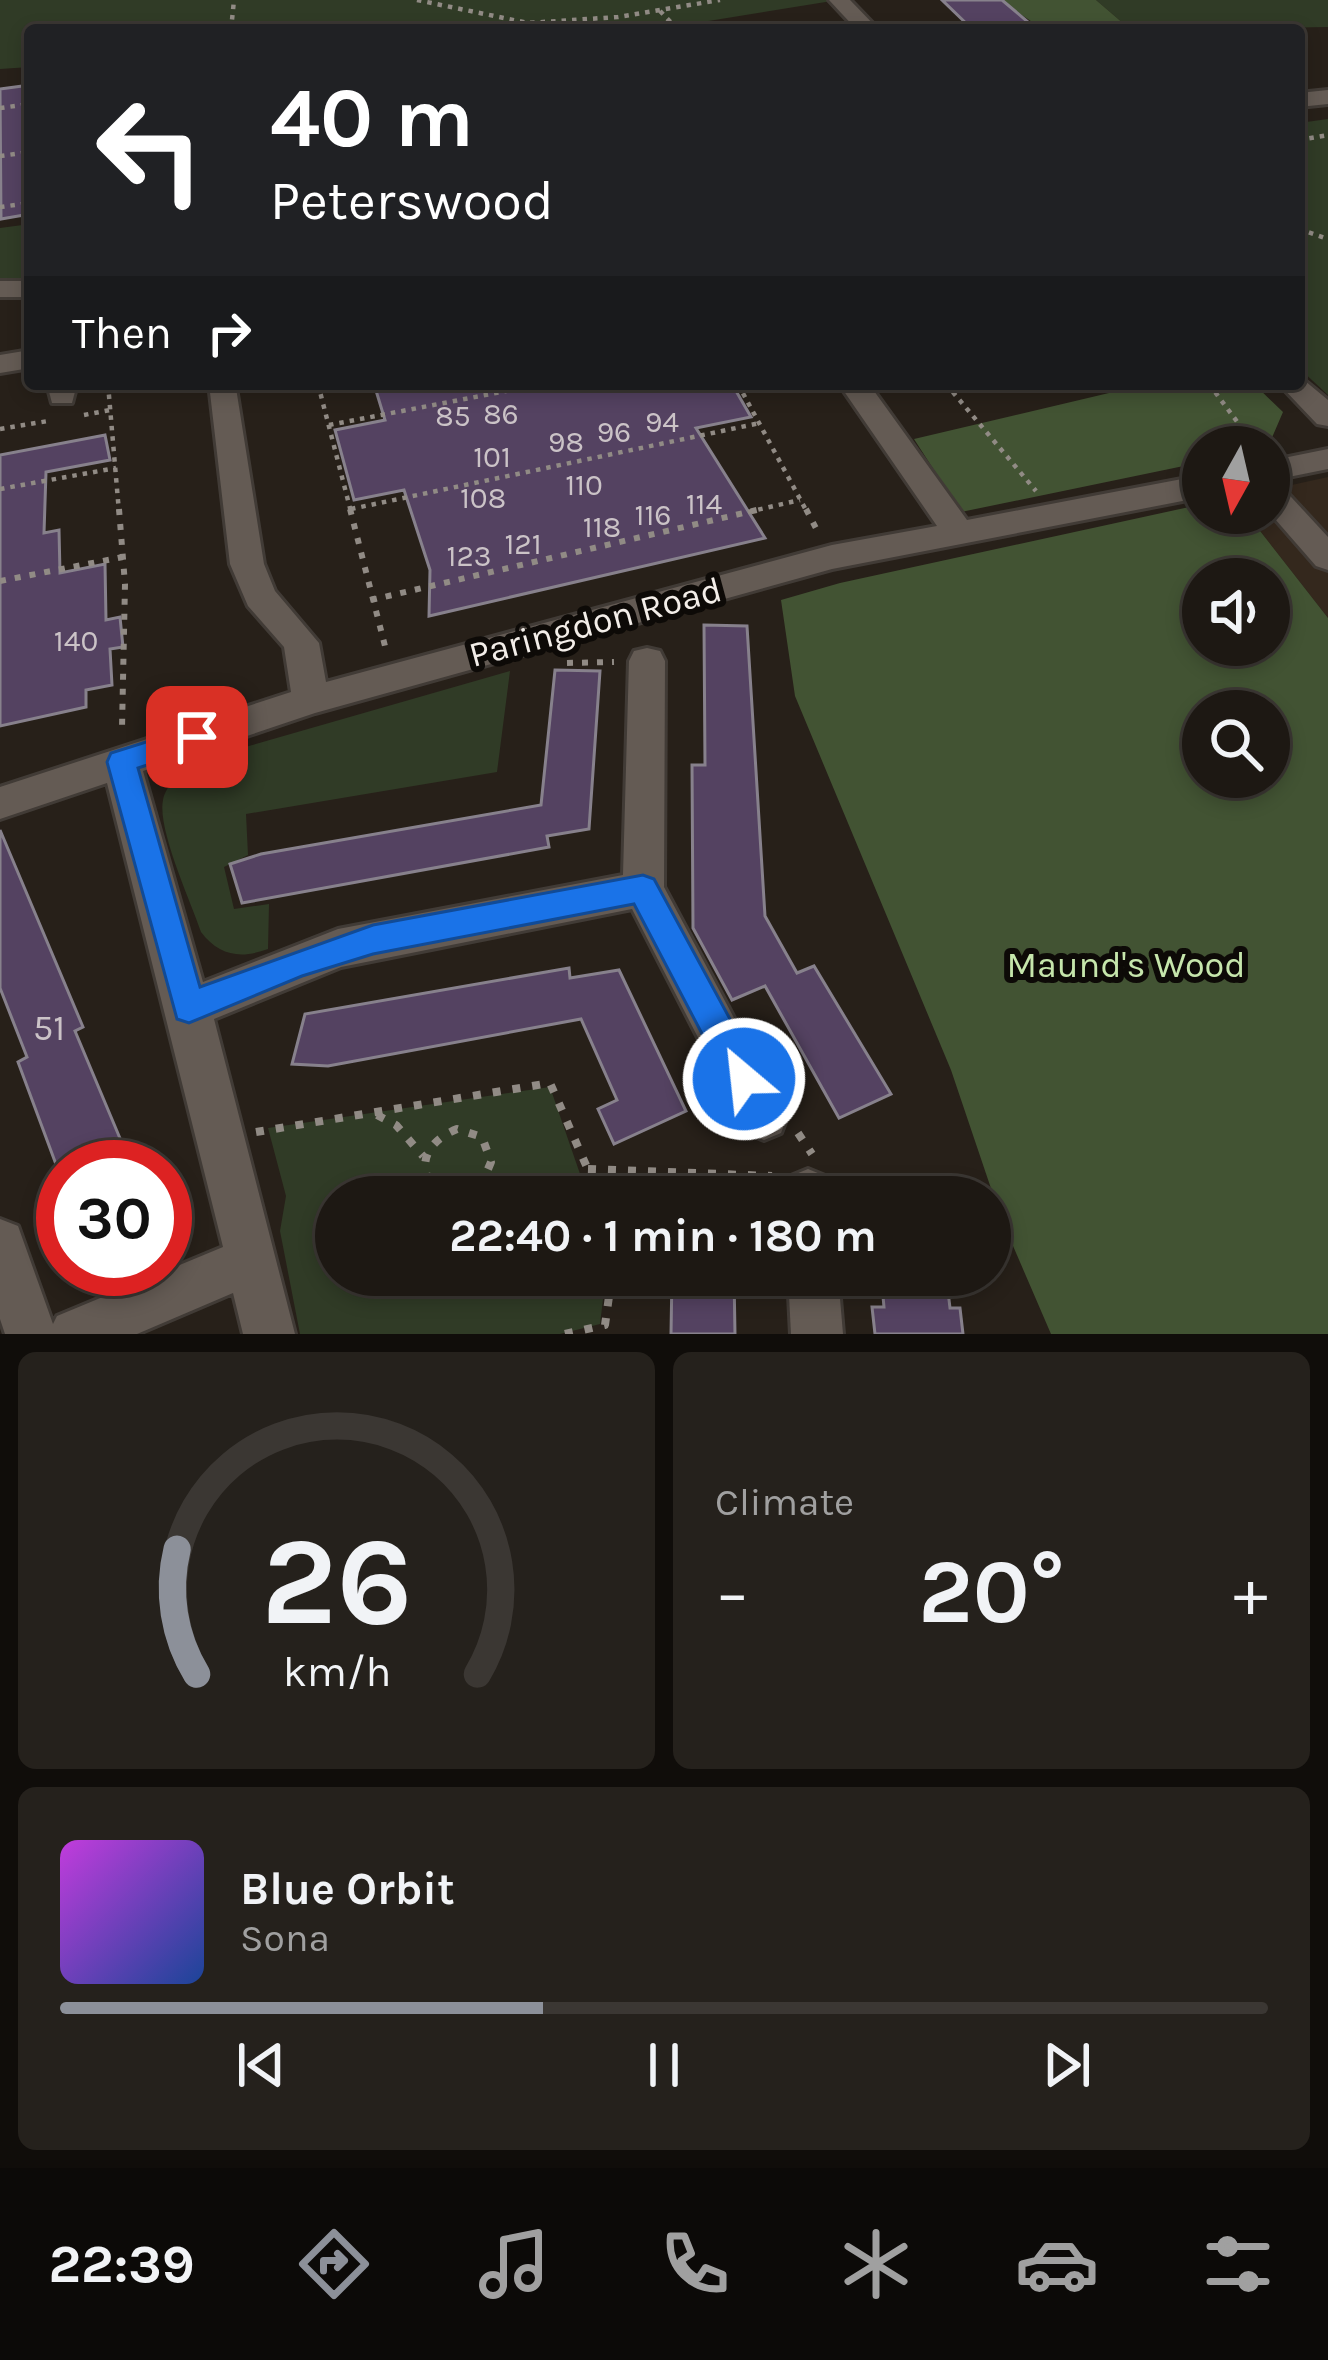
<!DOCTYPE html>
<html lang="en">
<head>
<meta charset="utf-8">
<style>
  :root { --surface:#1d1813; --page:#25211c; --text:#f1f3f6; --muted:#a0a0a0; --line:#3b3733; --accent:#8c9099 }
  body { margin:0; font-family:Karla,sans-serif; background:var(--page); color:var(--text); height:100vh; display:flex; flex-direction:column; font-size:45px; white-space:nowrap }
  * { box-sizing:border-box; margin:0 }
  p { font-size:39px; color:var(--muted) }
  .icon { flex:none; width:66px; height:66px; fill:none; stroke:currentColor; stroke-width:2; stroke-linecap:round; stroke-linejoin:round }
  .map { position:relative; height:1334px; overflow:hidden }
  .sheet { display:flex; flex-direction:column; gap:18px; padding:18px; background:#100d0a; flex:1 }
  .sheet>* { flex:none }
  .banner { position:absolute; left:24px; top:24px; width:1281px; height:366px; border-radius:12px; box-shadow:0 6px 18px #0003,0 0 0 3px var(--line); background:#202124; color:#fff; overflow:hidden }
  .needle { width:78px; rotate:188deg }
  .buttons { position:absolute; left:1182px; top:426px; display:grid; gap:24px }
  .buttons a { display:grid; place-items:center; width:108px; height:108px; border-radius:50%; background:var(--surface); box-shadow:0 6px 18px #0003,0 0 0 3px var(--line); font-size:60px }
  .speed { position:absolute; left:36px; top:1140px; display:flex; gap:24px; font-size:60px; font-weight:700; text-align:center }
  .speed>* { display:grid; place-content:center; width:156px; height:156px; border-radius:50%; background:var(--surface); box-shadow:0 6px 18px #0003,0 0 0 3px var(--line); line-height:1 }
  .speed .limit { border:18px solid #d22; background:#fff; color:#111 }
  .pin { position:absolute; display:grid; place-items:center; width:102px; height:102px; color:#fff; margin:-51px; border-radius:24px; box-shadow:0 6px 18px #0006 }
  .me { position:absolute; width:132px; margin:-66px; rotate:332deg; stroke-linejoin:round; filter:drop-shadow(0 0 9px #0008) }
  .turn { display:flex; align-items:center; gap:42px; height:252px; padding:0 48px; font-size:54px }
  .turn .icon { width:156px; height:156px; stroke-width:2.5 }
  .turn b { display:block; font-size:84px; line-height:102px }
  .then { display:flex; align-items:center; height:114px; padding:0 48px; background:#0003; gap:24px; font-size:45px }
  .big { font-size:90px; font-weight:700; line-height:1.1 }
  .sheet .widget { flex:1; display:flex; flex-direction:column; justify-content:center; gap:18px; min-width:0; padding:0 42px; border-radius:18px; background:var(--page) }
  .sheet .dial { align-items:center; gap:0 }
  .dial svg { height:312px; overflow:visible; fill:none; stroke:var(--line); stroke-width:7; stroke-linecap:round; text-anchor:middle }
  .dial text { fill:var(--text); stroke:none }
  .song { display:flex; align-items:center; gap:36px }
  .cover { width:144px; height:144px; border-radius:18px; background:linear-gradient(135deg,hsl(290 70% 55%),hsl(220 70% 35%)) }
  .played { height:12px; border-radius:6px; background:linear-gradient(90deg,var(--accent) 40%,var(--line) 40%) }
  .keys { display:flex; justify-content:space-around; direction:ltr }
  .heat { display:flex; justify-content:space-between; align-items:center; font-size:66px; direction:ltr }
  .sheet .tiles { flex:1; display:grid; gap:18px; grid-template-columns:1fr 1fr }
  .widget:last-child { grid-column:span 2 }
  .trip { position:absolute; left:315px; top:1176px; width:696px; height:120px; border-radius:60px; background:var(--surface); box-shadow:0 6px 18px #0003,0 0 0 3px var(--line); font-weight:700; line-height:120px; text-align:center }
  .tabs { display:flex; height:192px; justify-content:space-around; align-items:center; background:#0c0a08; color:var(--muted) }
  .tabs .icon { width:84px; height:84px }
  .tabs .selected { color:var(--accent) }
  .tabs b { font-size:54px; color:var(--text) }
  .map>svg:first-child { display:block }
</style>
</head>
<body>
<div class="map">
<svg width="1328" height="1334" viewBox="0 0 1328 1334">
  <rect width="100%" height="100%" fill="#272019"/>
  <polygon fill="#34281d" points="1328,477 1328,618 1246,513 1269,513 1269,490"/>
  <g fill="#303b26">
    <polygon points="0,0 838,0 653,30 30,30 30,67 0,69"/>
    <polygon points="1096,0 1328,0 1328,27 1131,30"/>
    <polygon points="1328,119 1328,395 1299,368 1299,123"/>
    <polygon points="30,224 30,282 0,280 0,228"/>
    <path d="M510 671 497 772 246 814 248 855 224 867 234 909 269 904 268 949C241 959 219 956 201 932 191 902 157 829 163 800 166 784 182 772 193 762Z"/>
    <polygon points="550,1087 588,1197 336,1197 336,1275 606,1275 600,1324 560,1334 300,1334 280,1231 286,1196 268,1128"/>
  </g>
  <g fill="#425333" fill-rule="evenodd">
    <polygon points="1000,0 1096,0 1131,30 1044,30"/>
    <polygon points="1147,384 1254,384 1283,412 1268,447 1203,447 1203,462 961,512 914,439"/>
    <path d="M1203 504V513H1246L1328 618V1334H1051L1001 1218 951 1070 795 696 781 600 840 583ZM1203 579H1269V645H1203ZM1203 711H1269V777H1203Z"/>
  </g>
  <g fill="#544261" stroke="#87818c" stroke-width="3">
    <polygon points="942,0 1002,0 1028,22 973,30"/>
    <polygon points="30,85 30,214 1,219 0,89"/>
    <polygon points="374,384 732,384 751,417 696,428 765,538 429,616 430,570 404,490 354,500 335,430 385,420"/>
    <polygon points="105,435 110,460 46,472 44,533 59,530 60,573 105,564 106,620 120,617 123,647 110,649 112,685 86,690 86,707 0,726 0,455"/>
    <polygon points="704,625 747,626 765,916 797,973 814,966 891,1094 839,1118 765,986 732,1000 693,928 692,765 705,765"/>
    <polygon points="555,670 600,671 589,829 547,836 549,847 242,903 230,864 261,854 541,805"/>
    <polygon points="0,830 83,1027 75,1031 132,1167 57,1167 18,1062 27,1057 0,988"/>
    <polygon points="569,968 570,978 619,970 686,1111 614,1144 598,1109 617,1100 581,1019 328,1066 292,1064 305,1014"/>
    <polygon points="672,1275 734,1275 735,1334 671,1334"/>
    <polygon points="881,1275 946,1275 950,1308 960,1308 963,1334 875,1334 872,1307 884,1307"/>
  </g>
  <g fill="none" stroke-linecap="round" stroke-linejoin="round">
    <g stroke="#413b36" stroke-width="6">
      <g id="minor">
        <polygon points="829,0 850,0 879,30 857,30"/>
        <polygon points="1328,90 1328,104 1299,107 1299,93"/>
        <rect x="0" y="281" width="30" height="16"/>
        <polygon points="30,350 30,368 0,373 0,355"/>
        <polygon points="1299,376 1328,400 1328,426 1317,424 1279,384 1299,384"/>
        <polygon points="47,384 77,384 72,403 52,403"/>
        <polygon points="209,384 236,388 264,564 275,591 319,643 326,682 832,545 937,526 839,384 869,384 967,520 1203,475 1203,497 832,569 315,713 143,771 203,982 338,929 623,875 629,661 634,651 647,648 660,651 665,661 664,887 787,1117 781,1133 764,1140 747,1133 632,909 341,967 214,1019 295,1334 243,1334 233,1293 137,1334 5,1334 0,1319 0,1219 18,1226 53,1324 57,1316 223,1247 107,783 0,819 0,787 291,692 284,647 248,606 230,564"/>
        <polygon points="1328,449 1328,469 1269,481 1269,461"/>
        <polygon points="1269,481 1280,485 1328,537 1328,570 1316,566 1269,512"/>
        <polygon points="808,1169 825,1176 832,1197 784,1197 791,1176"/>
        <polygon points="788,1275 838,1275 843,1334 791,1334"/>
      </g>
    </g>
    <g stroke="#918b85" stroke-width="4.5" stroke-dasharray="4.5 6" stroke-linecap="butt">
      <polyline points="417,0 528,23 618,17 720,0"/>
      <polyline points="660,11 678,30"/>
      <polyline points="231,30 234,0"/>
      <polyline points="0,108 30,104"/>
      <polyline points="1299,140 1328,135"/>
      <polyline points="0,156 30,152"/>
      <polyline points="0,207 30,203"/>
      <polyline points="1299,229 1328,239"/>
      <polyline points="108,384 119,512"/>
      <polyline points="318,384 351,512"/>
      <polyline points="738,384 807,512"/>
      <polyline points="946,384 1036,491"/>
      <polyline points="1209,384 1256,447"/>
      <polyline points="84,415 110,410"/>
      <polyline points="329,425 543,384"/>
      <polyline points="0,429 48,421"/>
      <polyline points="0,489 116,468"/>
      <polyline points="351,509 760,423"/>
      <polyline points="748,512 800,500"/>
    </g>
    <g stroke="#918b85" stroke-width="6" stroke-dasharray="6 9" stroke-linecap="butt">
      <polyline points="119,509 125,584 122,728"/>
      <polyline points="350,509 386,650"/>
      <polyline points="806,509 819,534"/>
      <polyline points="0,581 123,557"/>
      <polyline points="371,600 761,509"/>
      <polyline points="567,663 614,662"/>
    </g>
    <g stroke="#918b85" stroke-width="8" stroke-dasharray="8 12" stroke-linecap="butt">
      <polyline points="377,1115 396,1125 423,1156"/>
      <polyline points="256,1132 550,1083 600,1197"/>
      <polyline points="798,1133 812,1154"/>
      <polyline points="588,1169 772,1176"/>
      <path d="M441 1197C414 1170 423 1143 457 1129L482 1137 491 1162 481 1186 462 1197"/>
      <polyline points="482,1197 518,1184 554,1197"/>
      <path d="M472 1275C500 1298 524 1295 553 1275"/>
      <polyline points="565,1334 605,1325 612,1275"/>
    </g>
    <use href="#minor" fill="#645b54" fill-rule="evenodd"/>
  </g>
  <polygon fill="#1a73e8" stroke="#114b97" stroke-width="3" points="197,726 207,729 211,737 207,745 138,768 200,987 373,925 643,875 654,879 756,1067 761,1079 756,1091 744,1096 732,1091 634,904 373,954 302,976 189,1023 177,1019 107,762 111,753"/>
  <g text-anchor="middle" stroke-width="12" stroke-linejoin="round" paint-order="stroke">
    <g font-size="30" fill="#cbc3c7">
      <text x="501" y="424">86</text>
      <text x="453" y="426">85</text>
      <text x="662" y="432">94</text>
      <text x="614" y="442">96</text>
      <text x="566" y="452">98</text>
      <text x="492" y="467">101</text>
      <text x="584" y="495">110</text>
      <text x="483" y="508">108</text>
      <text x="704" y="514">114</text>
      <text x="653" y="525">116</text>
      <text x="602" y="537">118</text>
      <text x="523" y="554">121</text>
      <text x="469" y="566">123</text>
      <text x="76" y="651">140</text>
    </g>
    <g font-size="36" fill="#f3eee9" stroke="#0d0a07">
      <text transform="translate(595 621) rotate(-15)" y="13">Paringdon Road</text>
    </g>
    <g font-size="36" fill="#c6e6ac" stroke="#0d0a07">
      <text x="1126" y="977">Maund's Wood</text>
    </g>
    <g font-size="36" fill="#cbc3c7">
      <text x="49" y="1040">51</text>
    </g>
  </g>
</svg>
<div class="buttons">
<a><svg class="needle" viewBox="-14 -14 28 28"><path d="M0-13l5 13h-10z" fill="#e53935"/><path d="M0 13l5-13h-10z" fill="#a0a0a0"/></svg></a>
<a><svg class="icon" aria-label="sound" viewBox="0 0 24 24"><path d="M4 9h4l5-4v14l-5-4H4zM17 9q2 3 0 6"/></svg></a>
<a><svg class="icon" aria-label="search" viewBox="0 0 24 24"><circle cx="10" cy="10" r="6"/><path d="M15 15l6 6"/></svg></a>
</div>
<div class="speed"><div class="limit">30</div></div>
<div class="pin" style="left:197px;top:737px;background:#d93025"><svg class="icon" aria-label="arrive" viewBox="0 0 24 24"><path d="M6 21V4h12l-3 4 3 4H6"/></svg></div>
<svg class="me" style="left:744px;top:1079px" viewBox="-20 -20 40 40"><circle r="17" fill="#1a73e8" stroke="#fff" stroke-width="3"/><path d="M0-11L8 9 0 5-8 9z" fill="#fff"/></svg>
<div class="trip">22:40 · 1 min · 180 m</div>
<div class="banner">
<div class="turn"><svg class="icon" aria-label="left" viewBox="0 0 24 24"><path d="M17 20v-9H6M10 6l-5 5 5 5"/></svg><div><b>40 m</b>Peterswood</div></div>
<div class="then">Then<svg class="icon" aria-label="right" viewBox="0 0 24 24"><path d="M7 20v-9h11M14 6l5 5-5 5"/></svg></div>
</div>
</div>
<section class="sheet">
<div class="tiles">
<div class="widget dial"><svg viewBox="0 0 100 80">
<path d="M14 69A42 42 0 1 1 86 69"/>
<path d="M14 69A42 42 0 0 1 9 37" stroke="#8c9099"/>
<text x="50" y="56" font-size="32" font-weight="700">26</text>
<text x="50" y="72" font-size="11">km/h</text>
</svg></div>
<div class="widget"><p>Climate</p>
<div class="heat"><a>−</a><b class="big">20°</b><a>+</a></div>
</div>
<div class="widget">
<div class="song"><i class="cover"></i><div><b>Blue Orbit</b><p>Sona</p></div></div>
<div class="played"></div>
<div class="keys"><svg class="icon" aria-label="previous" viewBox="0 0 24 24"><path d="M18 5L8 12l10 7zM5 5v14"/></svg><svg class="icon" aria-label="pause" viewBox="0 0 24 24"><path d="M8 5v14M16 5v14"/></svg><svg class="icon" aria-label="next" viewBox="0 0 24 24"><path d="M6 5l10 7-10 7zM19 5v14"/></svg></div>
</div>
</div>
</section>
<nav class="tabs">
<b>22:39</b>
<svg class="icon selected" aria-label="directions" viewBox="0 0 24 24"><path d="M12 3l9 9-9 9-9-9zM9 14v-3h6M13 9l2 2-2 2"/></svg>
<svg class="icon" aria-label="music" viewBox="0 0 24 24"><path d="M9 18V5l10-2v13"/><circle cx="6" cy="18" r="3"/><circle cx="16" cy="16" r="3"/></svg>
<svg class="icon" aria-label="phone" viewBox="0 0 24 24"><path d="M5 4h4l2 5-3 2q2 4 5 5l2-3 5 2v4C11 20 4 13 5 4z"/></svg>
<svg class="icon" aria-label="climate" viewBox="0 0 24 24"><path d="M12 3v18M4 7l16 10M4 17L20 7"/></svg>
<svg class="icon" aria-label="car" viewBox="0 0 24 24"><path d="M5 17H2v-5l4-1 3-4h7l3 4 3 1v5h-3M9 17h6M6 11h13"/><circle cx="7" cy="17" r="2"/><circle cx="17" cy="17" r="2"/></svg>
<svg class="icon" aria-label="filters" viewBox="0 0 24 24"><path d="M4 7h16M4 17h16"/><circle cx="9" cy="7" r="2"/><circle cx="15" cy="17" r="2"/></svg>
</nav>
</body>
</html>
